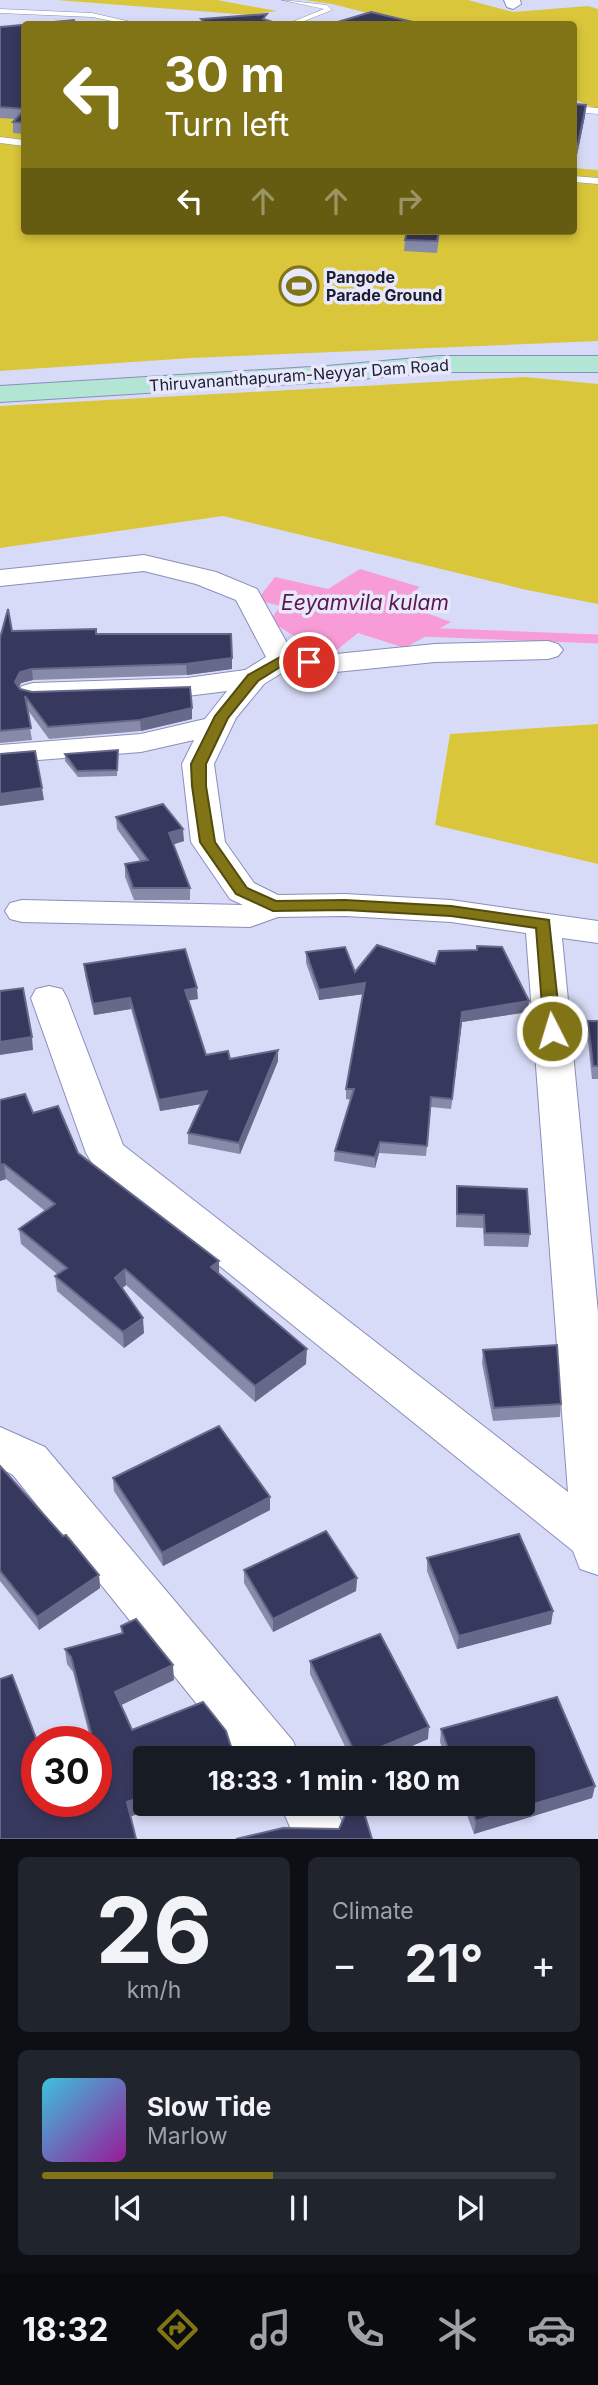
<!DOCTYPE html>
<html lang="en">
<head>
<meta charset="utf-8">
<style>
  :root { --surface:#171b24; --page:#20242c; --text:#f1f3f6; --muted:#9ea1a6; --line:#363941; --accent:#807416 }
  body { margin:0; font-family:Inter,sans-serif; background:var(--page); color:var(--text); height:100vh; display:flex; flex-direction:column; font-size:26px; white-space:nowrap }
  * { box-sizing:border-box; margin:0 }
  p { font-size:23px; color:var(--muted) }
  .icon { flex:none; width:38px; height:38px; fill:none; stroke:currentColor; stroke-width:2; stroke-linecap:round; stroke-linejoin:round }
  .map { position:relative; height:1839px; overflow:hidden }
  .panel { display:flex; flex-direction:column; gap:18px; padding:18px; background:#0d0f14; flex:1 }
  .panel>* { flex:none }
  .hud { position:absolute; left:21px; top:21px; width:556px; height:214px; border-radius:7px; box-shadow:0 4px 10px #0003; background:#807416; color:#fff; overflow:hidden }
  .speed { position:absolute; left:21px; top:1726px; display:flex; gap:14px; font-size:35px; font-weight:700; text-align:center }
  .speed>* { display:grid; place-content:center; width:91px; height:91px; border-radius:50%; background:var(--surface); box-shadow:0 4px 10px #0003; line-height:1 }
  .speed .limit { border:10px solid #d22; background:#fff; color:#111 }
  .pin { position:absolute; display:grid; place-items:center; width:60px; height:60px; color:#fff; margin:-30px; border:4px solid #fff; border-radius:50%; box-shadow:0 2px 7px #0007 }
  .me { position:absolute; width:77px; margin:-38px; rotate:355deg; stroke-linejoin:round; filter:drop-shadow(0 0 5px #0008) }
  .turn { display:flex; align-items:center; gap:24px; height:147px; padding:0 28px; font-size:32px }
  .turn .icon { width:91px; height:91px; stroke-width:2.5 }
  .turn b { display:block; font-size:49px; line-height:60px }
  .lanes { display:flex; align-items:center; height:66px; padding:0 28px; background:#0003; justify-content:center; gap:35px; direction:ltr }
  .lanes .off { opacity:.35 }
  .big { font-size:52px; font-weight:700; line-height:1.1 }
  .panel .card { flex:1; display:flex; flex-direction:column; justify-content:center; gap:10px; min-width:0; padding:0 24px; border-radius:10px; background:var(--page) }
  .panel .dial { align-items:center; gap:0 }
  .dial b { font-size:91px; line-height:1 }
  .song { display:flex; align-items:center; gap:21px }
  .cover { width:84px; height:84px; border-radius:10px; background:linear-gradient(135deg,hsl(190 70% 55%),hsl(300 70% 35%)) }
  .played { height:7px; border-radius:4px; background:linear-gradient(90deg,var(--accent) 45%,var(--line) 45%) }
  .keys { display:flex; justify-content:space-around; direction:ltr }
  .heat { display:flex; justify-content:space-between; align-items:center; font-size:38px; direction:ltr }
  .panel .tiles { flex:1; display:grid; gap:18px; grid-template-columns:1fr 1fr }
  .card:last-child { grid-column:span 2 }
  .trip { position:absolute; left:133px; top:1746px; width:402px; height:70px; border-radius:7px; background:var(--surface); box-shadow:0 4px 10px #0003; font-weight:700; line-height:70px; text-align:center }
  .tab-bar { display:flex; height:112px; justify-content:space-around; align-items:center; background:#090b0e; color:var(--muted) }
  .tab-bar .icon { width:49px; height:49px }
  .tab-bar .active { color:var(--accent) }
  .tab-bar b { font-size:32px; color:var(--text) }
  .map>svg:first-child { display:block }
</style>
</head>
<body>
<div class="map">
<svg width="598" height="1839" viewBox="0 0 598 1839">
  <rect width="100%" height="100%" fill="#d8dbf7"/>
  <g fill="#d9c63a">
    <polygon points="57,0 217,0 277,11 249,15"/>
    <polygon points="305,0 468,0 513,12 588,6 598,9 598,110 574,99 574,24 411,24 332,4"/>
    <polygon points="0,95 24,97 24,231 574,231 574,168 598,170 598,341 191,358 0,371"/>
    <polygon points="525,377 598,384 598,604 527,590 223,516 0,548 0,406"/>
    <polygon points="598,724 598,864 435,825 450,734"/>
  </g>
  <polygon fill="#f89cd8" points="360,569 420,587 399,603 451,622 405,648 358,633 328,657 270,621 280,606 257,600 275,577 328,589"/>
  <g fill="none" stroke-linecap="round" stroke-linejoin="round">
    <polyline stroke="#f89cd8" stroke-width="9" points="419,632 598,639"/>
    <g stroke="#8b8eba" stroke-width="1">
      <g id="service">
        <polygon points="282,0 327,5 332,10 297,24 287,24 324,9"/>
        <polygon points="0,9 92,13 140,24 127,24 92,17 0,13"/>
        <polygon points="574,106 598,108 598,114 574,112"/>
        <polygon points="0,137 24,140 24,146 0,143"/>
        <polygon points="574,176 598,178 598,184 574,182"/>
      </g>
    </g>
    <g stroke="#8b8eba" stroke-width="2">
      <g id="minor">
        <polygon points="504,0 520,0 521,4 513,9 507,7"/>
        <polygon points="144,555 216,572 257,589 292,652 336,654 435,644 548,641 558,644 563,650 558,656 548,659 435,662 336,672 288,669 264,684 236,718 214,764 225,842 254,883 278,895 345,894 451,900 598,921 598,943 562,938 598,1313 598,1575 580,1569 573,1551 92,1163 86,1153 31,998 36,989 49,986 62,989 67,998 123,1145 568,1492 526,933 451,922 345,916 278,917 250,927 22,922 10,919 5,911 10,903 22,900 243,905 230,899 191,842 182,764 194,740 141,752 0,763 0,745 141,734 205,719 227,691 187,696 33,701 22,698 18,692 22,686 33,683 187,678 245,670 266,657 236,600 196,584 144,571 0,586 0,570"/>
        <polygon points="0,1427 45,1447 293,1741 300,1759 241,1759 13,1475 0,1468"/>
        <polygon points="280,1804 334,1804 344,1827 339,1839 285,1839 290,1827"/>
      </g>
    </g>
    <g stroke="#8b8eba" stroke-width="2">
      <polygon id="secondary" points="439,356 598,356 598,372 439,372 327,382 0,402 0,386 327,366"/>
    </g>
    <use href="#service" fill="#fff" fill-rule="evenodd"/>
    <use href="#minor" fill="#fff" fill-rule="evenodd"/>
    <use href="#secondary" fill="#b3e5d5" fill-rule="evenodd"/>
  </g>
  <g fill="#888aaa">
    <polygon points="24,24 24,134 13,133 13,122 16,119 0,118 0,27"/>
    <polygon points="574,103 585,116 577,155 574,154"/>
    <polygon points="440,231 437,253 404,251 405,240"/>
    <polygon points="12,631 96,634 232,669 187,675 33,680 21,683 19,688 20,689 32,692 192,708 192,719 141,731 49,739 27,709 32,740 0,743 0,638"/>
    <polygon points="118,750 117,776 78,777 65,761 65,754"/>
    <polygon points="116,817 184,841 173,844 190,888 190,900 134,900 125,877 125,864 141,862 117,829"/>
    <polygon points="306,952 355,972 528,1012 462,1022 451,1109 431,1107 426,1156 379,1153 375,1168 334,1161 335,1151 351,1100 346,1099 346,1089 363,994 319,1000 306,963"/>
    <polygon points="84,964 198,999 188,1000 206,1055 230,1059 278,1061 240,1154 188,1144 188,1133 201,1104 160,1111 131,1009 94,1015 85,975"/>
    <polygon points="588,1021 598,1021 598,1079 592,1079 587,1034"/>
    <polygon points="0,1100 33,1113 78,1153 219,1274 306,1364 255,1402 126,1285 122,1288 144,1333 124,1348 57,1291 55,1276 57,1274 21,1244 19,1229 45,1211 6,1179 0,1181"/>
    <polygon points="457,1186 530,1234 528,1247 484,1246 483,1228 456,1227"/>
    <polygon points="483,1350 561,1404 560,1417 493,1421 482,1363"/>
    <polygon points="0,1466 99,1575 100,1588 39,1630 0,1581"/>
    <polygon points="113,1478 270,1497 270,1510 163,1566 114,1491"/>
    <polygon points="427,1558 553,1611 551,1624 457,1649 427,1571"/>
    <polygon points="244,1570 357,1578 356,1591 273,1632 244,1583"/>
    <polygon points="121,1626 174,1680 121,1705 145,1804 168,1804 131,1816 37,1801 89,1734 73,1672 67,1664 65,1649 122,1633"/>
    <polygon points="310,1661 428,1739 382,1759 351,1759 310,1674"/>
    <polygon points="557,1697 595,1786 592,1798 474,1834 463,1804 523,1804 523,1759 446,1759 440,1742 441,1729"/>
  </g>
  <g fill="#67698b">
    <polygon points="586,105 585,116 577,155 578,144"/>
    <polygon points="232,658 232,669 187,675 186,664"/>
    <polygon points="32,669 33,680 21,683 16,693 15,682 20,672"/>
    <polygon points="192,708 192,719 141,731 140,720"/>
    <polygon points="42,788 44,800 0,806 0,794"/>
    <polygon points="183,829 184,841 169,846 169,833"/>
    <polygon points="365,983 365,994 319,1000 319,990"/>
    <polygon points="197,988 198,999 185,1001 185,990"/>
    <polygon points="130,998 131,1009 94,1015 93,1004"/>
    <polygon points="529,1001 528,1012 462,1022 451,1109 462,1012"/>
    <polygon points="32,1037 33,1050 0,1055 0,1042"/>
    <polygon points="278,1050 278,1061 240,1154 239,1143"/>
    <polygon points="207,1091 207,1103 160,1111 159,1100"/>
    <polygon points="380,1142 379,1153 375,1168 375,1157"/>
    <polygon points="4,1164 6,1179 0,1181 0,1165"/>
    <polygon points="219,1261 219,1277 211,1267"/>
    <polygon points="125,1269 126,1285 116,1294 115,1278"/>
    <polygon points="143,1318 144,1333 124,1348 123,1332"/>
    <polygon points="307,1349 306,1364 255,1402 255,1386"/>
    <polygon points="270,1497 270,1510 163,1566 162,1553"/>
    <polygon points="99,1575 100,1588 39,1630 37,1617"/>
    <polygon points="357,1578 356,1591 273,1632 273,1619"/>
    <polygon points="553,1611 551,1624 457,1649 459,1636"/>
    <polygon points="173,1665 174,1680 117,1707 115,1692"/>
    <polygon points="429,1727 428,1739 382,1759 357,1759 357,1757"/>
    <polygon points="595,1786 592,1798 474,1834 476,1821"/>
    <polygon points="145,1796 145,1804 168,1804 129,1817 127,1802"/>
  </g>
  <g fill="#37385d" stroke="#67698b" stroke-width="2">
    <polygon points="371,12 421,24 331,24"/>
    <polygon points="267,14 263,19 279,24 206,24 201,19"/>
    <polygon points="74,20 75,24 24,24 24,109 0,107 0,27"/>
    <polygon points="574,103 575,104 586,105 578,144 574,144"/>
    <polygon points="24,110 24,123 13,122"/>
    <polygon points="407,231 439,231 437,241 405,240"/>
    <polygon points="8,609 12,631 96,629 96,634 231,634 232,658 186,664 32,669 20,672 15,682 20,689 32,692 190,687 192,708 140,720 48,727 25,696 31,728 0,731 0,638"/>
    <polygon points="118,750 117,770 77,771 65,754"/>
    <polygon points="35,751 42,788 0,794 0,754"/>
    <polygon points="163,804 183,829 169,833 190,888 133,888 125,864 148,860 116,817"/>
    <polygon points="377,945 435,964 439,951 477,950 477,946 502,947 529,1001 462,1012 452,1099 431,1097 427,1146 380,1142 375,1157 335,1151 354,1089 346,1089 365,983 319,990 306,952 345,947 355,972"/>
    <polygon points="185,949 197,988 185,990 206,1055 228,1051 230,1059 278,1050 239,1143 188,1133 207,1091 159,1100 130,998 93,1004 84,964"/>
    <polygon points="23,988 32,1037 0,1042 0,991"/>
    <polygon points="588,1021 598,1021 598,1066 593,1066"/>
    <polygon points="25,1094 33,1113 58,1106 78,1153 219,1261 211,1267 307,1349 255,1386 125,1269 115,1278 143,1318 123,1332 55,1276 67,1268 19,1229 55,1204 4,1164 0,1165 0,1100"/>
    <polygon points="457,1186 527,1189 530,1234 485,1233 484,1215 457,1214"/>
    <polygon points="557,1345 561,1404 494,1408 483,1350"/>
    <polygon points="219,1426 270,1497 162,1553 113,1478"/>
    <polygon points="0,1466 63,1536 66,1535 99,1575 37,1617 0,1571"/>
    <polygon points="326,1531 357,1578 273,1619 244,1570"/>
    <polygon points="519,1534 553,1611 459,1636 427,1558"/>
    <polygon points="136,1619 173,1665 115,1692 132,1730 203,1702 226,1731 235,1759 145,1759 145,1796 127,1802 136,1839 0,1839 0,1679 12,1675 37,1741 37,1801 96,1801 96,1741 71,1741 91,1733 71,1657 65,1649 123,1633 121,1626"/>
    <polygon points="380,1634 429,1727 357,1757 310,1661"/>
    <polygon points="557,1697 595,1786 476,1821 469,1804 523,1804 523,1759 452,1759 441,1729"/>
    <polygon points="363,1809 372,1839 236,1839 283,1828 339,1829 346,1813"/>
  </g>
  <polygon fill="#807416" stroke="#534b0e" stroke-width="2" points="282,656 309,658 316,662 309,666 285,664 258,681 228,718 206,764 206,786 215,842 247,888 276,901 345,900 451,906 549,920 561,1031 558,1035 552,1037 544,1031 536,928 451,916 345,910 273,911 236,894 200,842 192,786 191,764 215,716 248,675"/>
  <defs>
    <g id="stadium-ring" transform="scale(2.0125)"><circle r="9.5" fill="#e7e8fc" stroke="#807416" stroke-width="1.5"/><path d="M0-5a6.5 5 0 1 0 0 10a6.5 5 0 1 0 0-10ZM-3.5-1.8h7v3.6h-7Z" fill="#807416"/></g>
  </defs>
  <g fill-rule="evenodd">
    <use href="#stadium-ring" x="299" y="286"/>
  </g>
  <g text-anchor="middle" stroke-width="7" stroke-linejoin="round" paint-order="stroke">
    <g font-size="16" font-weight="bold" fill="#1b1c2d" stroke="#e7e8fc" text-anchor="start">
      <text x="326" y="283">Pangode<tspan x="326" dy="18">Parade Ground</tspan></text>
    </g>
    <g font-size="16" fill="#1b1c2d" stroke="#e7e8fc">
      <text transform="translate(299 375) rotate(-4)" y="6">Thiruvananthapuram-Neyyar Dam Road</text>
    </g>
    <g font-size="21" font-style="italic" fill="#5d1749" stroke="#e7e8fc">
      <text x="365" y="610">Eeyamvila kulam</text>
    </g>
  </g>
</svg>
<div class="speed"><div class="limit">30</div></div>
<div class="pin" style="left:309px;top:662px;background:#d93025"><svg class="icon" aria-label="arrive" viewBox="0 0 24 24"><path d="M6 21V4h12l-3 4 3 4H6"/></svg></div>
<svg class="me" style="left:552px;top:1031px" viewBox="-20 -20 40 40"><circle r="17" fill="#807416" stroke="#fff" stroke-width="3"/><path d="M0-11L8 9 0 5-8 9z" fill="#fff"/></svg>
<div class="trip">18:33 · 1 min · 180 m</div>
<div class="hud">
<div class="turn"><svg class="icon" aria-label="left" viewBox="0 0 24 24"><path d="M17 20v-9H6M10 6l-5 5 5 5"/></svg><div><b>30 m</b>Turn left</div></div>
<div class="lanes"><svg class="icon" aria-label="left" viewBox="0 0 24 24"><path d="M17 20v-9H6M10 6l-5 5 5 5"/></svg><svg class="icon off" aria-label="ahead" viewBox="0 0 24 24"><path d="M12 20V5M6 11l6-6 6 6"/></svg><svg class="icon off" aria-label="ahead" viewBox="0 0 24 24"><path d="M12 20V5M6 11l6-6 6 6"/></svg><svg class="icon off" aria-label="right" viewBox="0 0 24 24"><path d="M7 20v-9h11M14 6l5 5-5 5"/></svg></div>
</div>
</div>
<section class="panel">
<div class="tiles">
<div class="card dial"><b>26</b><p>km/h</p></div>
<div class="card"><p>Climate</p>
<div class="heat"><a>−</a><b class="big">21°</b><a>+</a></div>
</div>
<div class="card">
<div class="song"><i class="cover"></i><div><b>Slow Tide</b><p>Marlow</p></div></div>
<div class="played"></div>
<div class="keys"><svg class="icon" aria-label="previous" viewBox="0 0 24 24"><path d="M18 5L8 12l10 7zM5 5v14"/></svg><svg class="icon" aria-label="pause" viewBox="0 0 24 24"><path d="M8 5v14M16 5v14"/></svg><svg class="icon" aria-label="next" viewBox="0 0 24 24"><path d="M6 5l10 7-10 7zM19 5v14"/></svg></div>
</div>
</div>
</section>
<nav class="tab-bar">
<b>18:32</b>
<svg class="icon active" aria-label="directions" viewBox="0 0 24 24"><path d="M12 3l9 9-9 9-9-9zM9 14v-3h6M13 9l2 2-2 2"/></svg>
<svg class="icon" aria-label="music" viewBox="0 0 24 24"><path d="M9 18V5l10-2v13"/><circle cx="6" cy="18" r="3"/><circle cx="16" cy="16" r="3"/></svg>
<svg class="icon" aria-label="phone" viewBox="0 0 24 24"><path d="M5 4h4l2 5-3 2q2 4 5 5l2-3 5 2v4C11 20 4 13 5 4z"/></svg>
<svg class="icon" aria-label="climate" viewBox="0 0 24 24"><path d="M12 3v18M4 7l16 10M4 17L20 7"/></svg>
<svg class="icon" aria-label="car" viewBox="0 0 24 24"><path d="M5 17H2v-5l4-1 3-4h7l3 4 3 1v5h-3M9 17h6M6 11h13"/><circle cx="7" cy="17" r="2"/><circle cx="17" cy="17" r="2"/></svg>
</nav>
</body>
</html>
